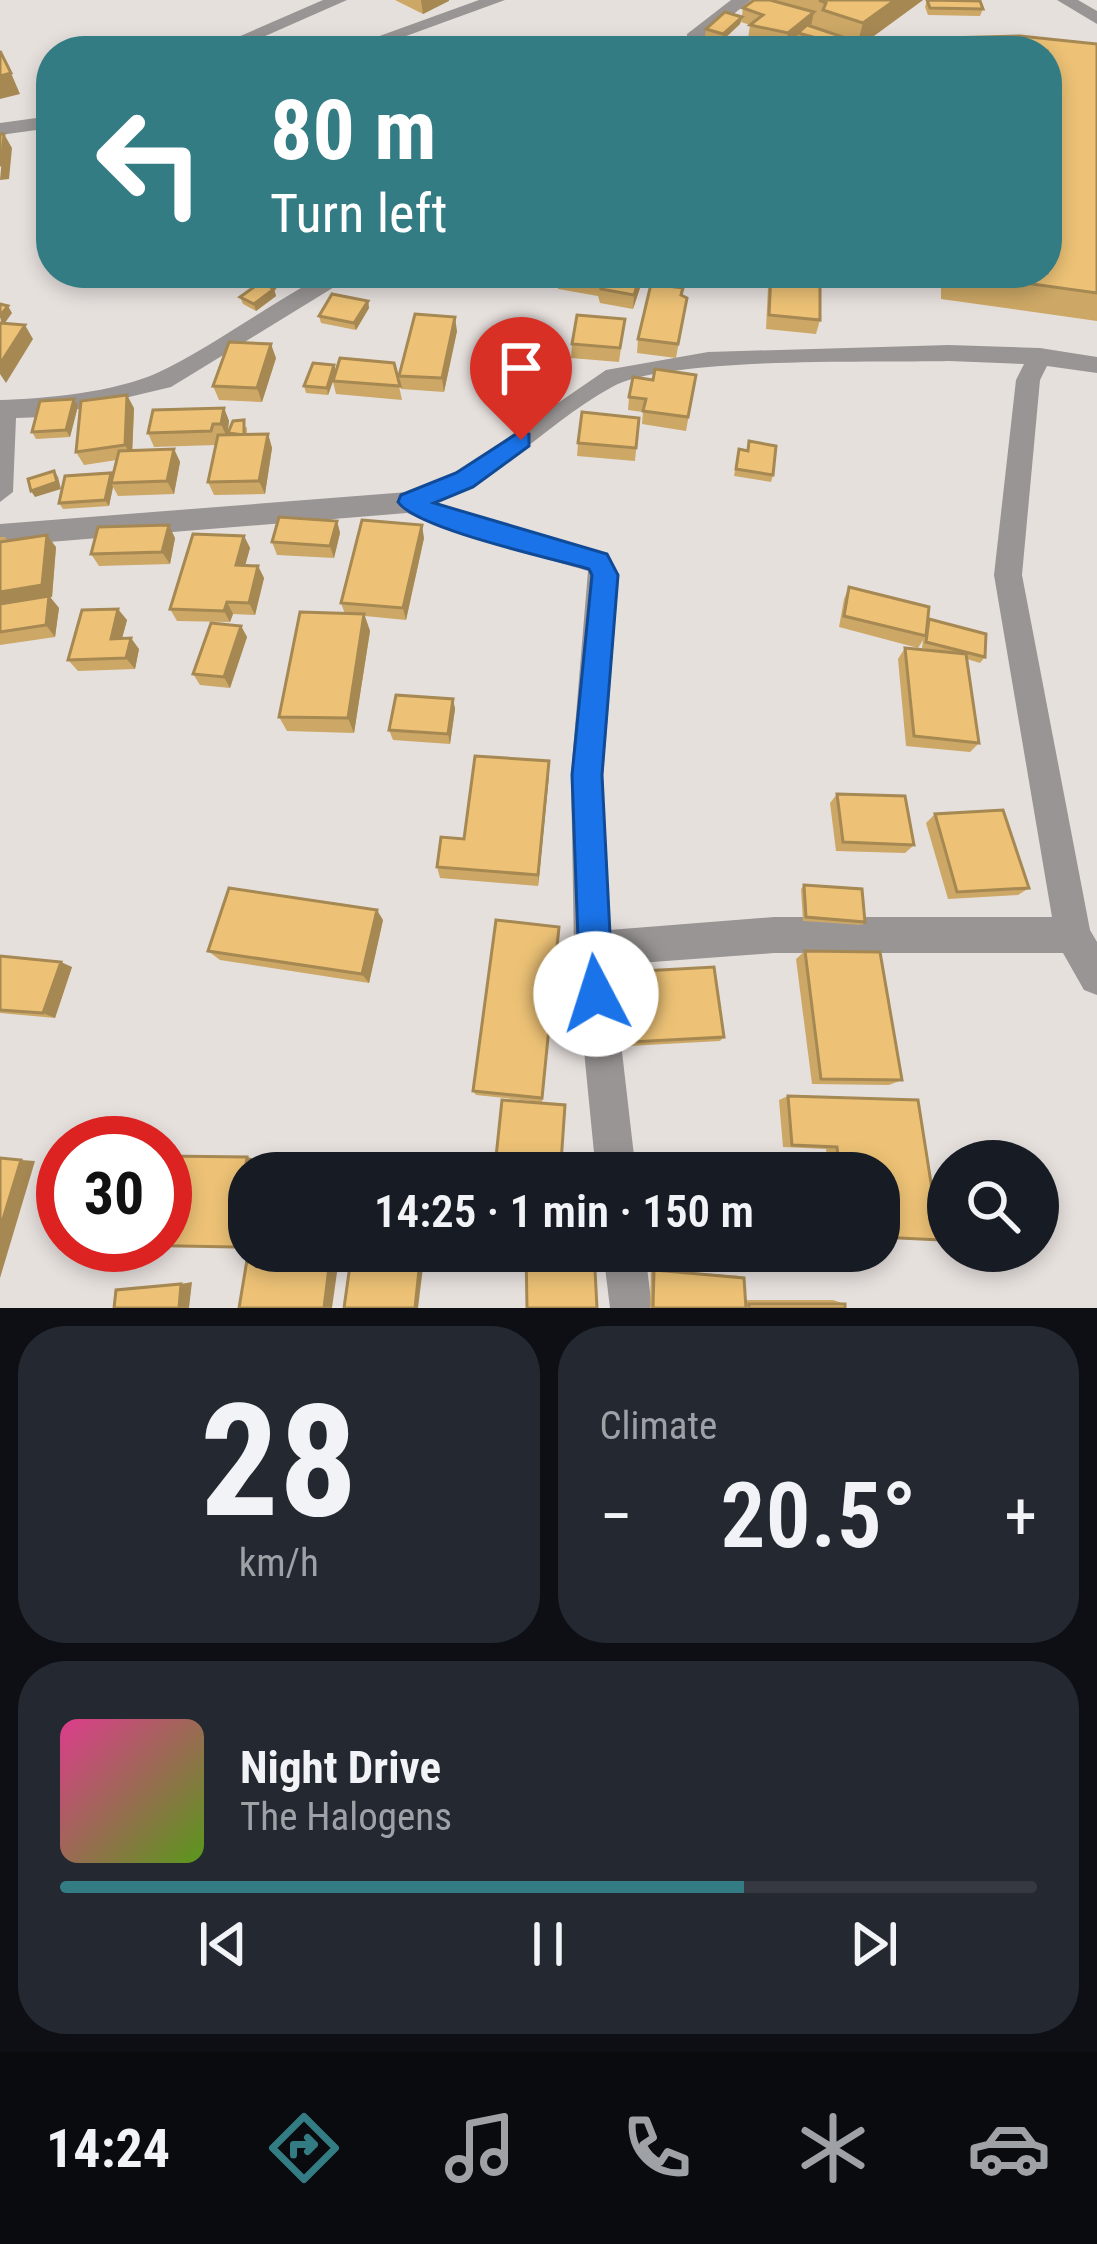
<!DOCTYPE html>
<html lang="en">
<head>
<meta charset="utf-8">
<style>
  :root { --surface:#171b24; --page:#242831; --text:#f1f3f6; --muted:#9ea1a6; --line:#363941; --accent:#347c83 }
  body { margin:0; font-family:"Roboto Condensed",sans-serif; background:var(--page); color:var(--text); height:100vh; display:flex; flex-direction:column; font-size:45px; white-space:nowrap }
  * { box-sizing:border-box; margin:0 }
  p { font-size:39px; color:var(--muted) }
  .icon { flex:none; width:66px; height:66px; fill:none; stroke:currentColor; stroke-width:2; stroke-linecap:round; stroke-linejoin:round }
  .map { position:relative; height:1308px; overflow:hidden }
  .details { display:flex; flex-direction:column; gap:18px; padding:18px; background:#0d0f14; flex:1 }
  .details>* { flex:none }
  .guide { position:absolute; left:36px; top:36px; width:1026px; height:252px; border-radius:48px; box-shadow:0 6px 18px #0003; background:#347c83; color:#fff; overflow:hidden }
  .buttons { position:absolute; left:927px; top:1140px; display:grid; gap:24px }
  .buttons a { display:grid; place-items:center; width:132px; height:132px; border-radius:50%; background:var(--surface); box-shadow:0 6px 18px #0003; font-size:60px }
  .speed { position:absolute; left:36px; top:1116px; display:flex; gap:24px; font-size:60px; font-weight:700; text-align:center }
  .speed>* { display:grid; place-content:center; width:156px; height:156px; border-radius:50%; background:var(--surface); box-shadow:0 6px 18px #0003; line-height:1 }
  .speed .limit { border:18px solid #d22; background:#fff; color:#111 }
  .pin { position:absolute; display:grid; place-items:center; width:102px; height:102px; color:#fff; margin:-123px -51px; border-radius:50% 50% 50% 0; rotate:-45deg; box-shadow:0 0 12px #0007 }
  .pin .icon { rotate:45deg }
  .me { position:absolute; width:132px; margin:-66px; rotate:355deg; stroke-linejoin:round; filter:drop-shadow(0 0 9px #0008) }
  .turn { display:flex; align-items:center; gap:42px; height:252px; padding:0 36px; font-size:54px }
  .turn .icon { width:156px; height:156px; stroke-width:2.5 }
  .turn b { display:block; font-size:84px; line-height:102px }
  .big { font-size:90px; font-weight:600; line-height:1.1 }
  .details .card { flex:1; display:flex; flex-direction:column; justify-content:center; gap:18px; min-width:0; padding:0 42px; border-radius:48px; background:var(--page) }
  .details .dial { align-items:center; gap:0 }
  .dial b { font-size:156px; line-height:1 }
  .song { display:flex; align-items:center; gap:36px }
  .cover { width:144px; height:144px; border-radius:18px; background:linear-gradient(135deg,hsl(330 70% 55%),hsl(90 70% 35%)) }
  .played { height:12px; border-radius:6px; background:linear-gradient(90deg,var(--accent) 70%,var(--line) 70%) }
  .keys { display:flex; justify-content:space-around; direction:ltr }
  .heat { display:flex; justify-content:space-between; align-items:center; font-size:66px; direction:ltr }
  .details .tiles { flex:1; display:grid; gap:18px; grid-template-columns:1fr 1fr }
  .card:last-child { grid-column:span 2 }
  .trip { position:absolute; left:228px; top:1152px; width:672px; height:120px; border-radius:48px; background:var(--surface); box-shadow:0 6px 18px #0003; font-weight:600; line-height:120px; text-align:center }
  .dock { display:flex; height:192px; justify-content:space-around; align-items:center; background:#090b0e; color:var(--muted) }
  .dock .icon { width:84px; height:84px }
  .dock .active { color:var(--accent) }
  .dock b { font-size:54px; color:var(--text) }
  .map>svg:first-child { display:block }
</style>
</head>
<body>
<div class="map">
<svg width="1097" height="1308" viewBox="0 0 1097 1308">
  <rect width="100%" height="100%" fill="#e6e0dd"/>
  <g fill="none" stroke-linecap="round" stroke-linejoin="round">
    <g fill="#999595" fill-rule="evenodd">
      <polygon points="323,0 347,0 231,51 206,51"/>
      <polygon points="479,0 505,0 365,51 338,51"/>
      <polygon points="731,0 751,0 699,42 687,42 687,34"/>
      <polygon points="1057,0 1078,0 1097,11 1097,24"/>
      <polygon points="51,116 51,128 0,135 0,123"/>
      <path d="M328 273H357L171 387 45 417 16 418 13 492 0 502V400C45 399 115 392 157 373 214 346 270 303 328 273Z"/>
      <path d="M949 345 1040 348 1097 357V373L1047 366 1040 380 1022 575 1090 930 1097 942V995L1084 990 1063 953H774L612 965 636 1173H596L574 949 571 775 588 571 441 528 407 513 0 546V524L408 492 456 473 606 370 708 352ZM949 361 1024 364 1016 380 994 575 1052 917H774L609 930 603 775 619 575 608 554 436 503C503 476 550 421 612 387 669 356 875 363 949 361Z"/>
      <polygon points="603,1251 645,1251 652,1308 610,1308"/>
    </g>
  </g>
  <g fill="#cca765">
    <polygon points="395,0 449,0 423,14"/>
    <polygon points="754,0 923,0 856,49 847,46 841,51 796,40 797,38 785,47 748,39 750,25 741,22 743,8"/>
    <polygon points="927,0 983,9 980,16 928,15 925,7"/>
    <polygon points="742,17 740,24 722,41 705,36 706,29"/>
    <polygon points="948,38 1097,44 1097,321 941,299 941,273 1047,273 1047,51 944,51"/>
    <polygon points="721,273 753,273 753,277"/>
    <polygon points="771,273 820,320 816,334 766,329 768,287"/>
    <polygon points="558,275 640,288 633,309 600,303 598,296 558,289"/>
    <polygon points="274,289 276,296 256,311 243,304 240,297"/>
    <polygon points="681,295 687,298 676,358 637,353 638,339"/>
    <polygon points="368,301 369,308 356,330 321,323 319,316"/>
    <polygon points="625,319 619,362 571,358 572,344"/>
    <polygon points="457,331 444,392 401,389 399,376"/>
    <polygon points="276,358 262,402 219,400 213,386"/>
    <polygon points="394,363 402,400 336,394 333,382 328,395 306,393 304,386 334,365 336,371"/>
    <polygon points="696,375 686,431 642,424 643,412 628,410 629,397 653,380"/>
    <polygon points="78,406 70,437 36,439 32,432"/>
    <polygon points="134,408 132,450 174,449 180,462 174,494 118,496 113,487 109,506 63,509 59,503 113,476 117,460 84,465 76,452"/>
    <polygon points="224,408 229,421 227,435 228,433 247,427 247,435 268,434 272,448 265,494 214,495 208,482 216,445 154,447 148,433"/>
    <polygon points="639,418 635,461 577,456 578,443"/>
    <polygon points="739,449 747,451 773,475 771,482 734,476"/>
    <polygon points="337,521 340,533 334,558 277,555 272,542"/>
    <polygon points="244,536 250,548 245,565 258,566 264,578 255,615 233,614 230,622 177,621 170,609"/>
    <polygon points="0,537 5,537 8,541 56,547 52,597 50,597 59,608 55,637 0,645"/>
    <polygon points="175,538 170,564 99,566 91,554"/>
    <polygon points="424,538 406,620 365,616 370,631 354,733 287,731 279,717 345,614 341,603"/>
    <polygon points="849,587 928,622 985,657 980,663 967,659 979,743 970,752 906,746 898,659 905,648 933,651 922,648 923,640 918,648 839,627 844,599"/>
    <polygon points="127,620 122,638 139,649 135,669 78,671 68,660"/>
    <polygon points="241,626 247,637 230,688 200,685 193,674"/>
    <polygon points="453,699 455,709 450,744 393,740 389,730"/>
    <polygon points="549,775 538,886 440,878 437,867 464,839"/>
    <polygon points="837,794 914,845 905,853 836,851 830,803"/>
    <polygon points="935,814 1029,888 1018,895 948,899 926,823"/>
    <polygon points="804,885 865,922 862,925 803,921 801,889"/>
    <polygon points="383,920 369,983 220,960 208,951"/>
    <polygon points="559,927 542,1102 476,1095 473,1091"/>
    <polygon points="805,951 902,1080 889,1085 812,1084 796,959"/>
    <polygon points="0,956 72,967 55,1018 0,1013"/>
    <polygon points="625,972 724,1037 720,1041 629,1046 623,978"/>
    <polygon points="788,1096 879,1173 829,1173 826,1149 783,1147 779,1100"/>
    <polygon points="651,1269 739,1276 744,1278 745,1300 833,1300 845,1304 845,1308 650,1308"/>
  </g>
  <g fill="#a68853">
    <polygon points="421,0 449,0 449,1 423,14"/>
    <polygon points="895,0 923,0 856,49 863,23"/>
    <polygon points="814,12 811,26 798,33 797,38 785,47 788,33"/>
    <polygon points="742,17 740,24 722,41 723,34"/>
    <polygon points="11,73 20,94 0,99 0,76"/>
    <polygon points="4,134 12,148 9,179 0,180"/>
    <polygon points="641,274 640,288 633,309 634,295"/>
    <polygon points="274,289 276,296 256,311 254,304"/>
    <polygon points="368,301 369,308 356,330 354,323"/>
    <polygon points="8,306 12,313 2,327 0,316"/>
    <polygon points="455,317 457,331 444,392 442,378"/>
    <polygon points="25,325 33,339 6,383 0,374 0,364"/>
    <polygon points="271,344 276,358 262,402 257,388"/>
    <polygon points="334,365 336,372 328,395 327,388"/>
    <polygon points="127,395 134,408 132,458 125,445"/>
    <polygon points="74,399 78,406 70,437 66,430"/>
    <polygon points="224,408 229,421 227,437 221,424"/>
    <polygon points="268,434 272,448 265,494 259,481"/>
    <polygon points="174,449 180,462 174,494 167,481"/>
    <polygon points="54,471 58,477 61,489 35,497 31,491"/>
    <polygon points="111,473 115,480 111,483 113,487 109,506 105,500"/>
    <polygon points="337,521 340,533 334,558 330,546"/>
    <polygon points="169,525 175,538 170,564 162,552"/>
    <polygon points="422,525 424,538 406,620 403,608"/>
    <polygon points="47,535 56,547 52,597 50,597 59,608 55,637 46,625 0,605 0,592"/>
    <polygon points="244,536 250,548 242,577 236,565"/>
    <polygon points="258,566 264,578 255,615 249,603"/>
    <polygon points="227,602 233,614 230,622 224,611"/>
    <polygon points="118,609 127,620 119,650 111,639"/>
    <polygon points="364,614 370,631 354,733 348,718"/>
    <polygon points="241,626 247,637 230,688 224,677"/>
    <polygon points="131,638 139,649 135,669 126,658"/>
    <polygon points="453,699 455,709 450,744 448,734"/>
    <polygon points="549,761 549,775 538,886 538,875"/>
    <polygon points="377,910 383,920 369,983 362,974"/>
    <polygon points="61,962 72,967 55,1018 43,1013"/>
    <polygon points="247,1157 255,1159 253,1173 249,1173 249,1200 242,1246 234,1247"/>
    <polygon points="21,1160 35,1161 0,1278 0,1229"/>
    <polygon points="331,1251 340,1251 332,1308 324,1308"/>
    <polygon points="421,1251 425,1251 418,1308 415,1308"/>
    <polygon points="192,1282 189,1308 179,1308 181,1284"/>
  </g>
  <g fill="#edc276" stroke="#a68853" stroke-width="3">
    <polygon points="754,0 770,0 814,12 788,33 750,25 763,15 743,8"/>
    <polygon points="819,0 895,0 863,23 823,10 826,3"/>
    <polygon points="927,0 980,1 983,9 930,8"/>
    <polygon points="725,12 742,17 723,34 706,29"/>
    <polygon points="807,25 849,39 842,45 798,33"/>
    <polygon points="1020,36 1097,44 1097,293 953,273 1047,273 1047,51 949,51 948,38"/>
    <polygon points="80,42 85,51 65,51 62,46"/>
    <polygon points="0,51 11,73 0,76"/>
    <polygon points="0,134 4,134 2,164 0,165"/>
    <polygon points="559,273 638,273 641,274 634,295 601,289 599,282 558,275"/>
    <polygon points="771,273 820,277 820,320 769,315"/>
    <polygon points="261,282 274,289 254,304 240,297"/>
    <polygon points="651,284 683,288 681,295 687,298 678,344 638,339"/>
    <polygon points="332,294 368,301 354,323 319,316"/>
    <polygon points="0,304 8,306 0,316"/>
    <polygon points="415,314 455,317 442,378 399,376"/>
    <polygon points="577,315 625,319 620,348 572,344"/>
    <polygon points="0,323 25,325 0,364"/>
    <polygon points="229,342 271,344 257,388 213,386"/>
    <polygon points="340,358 394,363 400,386 333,381"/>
    <polygon points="313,363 334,365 327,388 304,386"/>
    <polygon points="655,369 696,375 688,417 643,411 646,399 629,397 633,377 653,380"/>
    <polygon points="127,395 125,445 76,452 81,401"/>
    <polygon points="74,399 66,430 32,432 40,401"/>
    <polygon points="224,408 221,424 213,424 211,431 148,433 153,410"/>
    <polygon points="582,412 639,418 636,448 578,443"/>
    <polygon points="244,420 244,435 228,433 233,421"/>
    <polygon points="268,434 259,481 208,482 218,435"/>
    <polygon points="749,441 776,446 773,475 736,469 739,449 748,451"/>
    <polygon points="174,449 167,481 111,483 119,451"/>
    <polygon points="54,471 57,482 31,491 28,479"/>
    <polygon points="111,473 105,500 59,503 65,476"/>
    <polygon points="279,517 337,521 330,546 272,542"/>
    <polygon points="362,520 422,525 403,608 341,603"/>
    <polygon points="169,525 162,552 91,554 98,527"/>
    <polygon points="193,534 244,536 236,565 258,566 249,603 227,602 224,611 170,609"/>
    <polygon points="47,535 42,585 0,592 0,542"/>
    <polygon points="849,587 929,607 926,636 844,616"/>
    <polygon points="49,596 46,625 0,632 0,604"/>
    <polygon points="118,609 111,639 131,638 126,658 68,660 82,610"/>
    <polygon points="300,612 364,614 348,718 279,717"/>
    <polygon points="929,619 986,634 985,657 926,642"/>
    <polygon points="211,623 241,626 224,677 193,674"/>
    <polygon points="905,648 966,654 979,743 914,736"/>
    <polygon points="396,695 453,699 448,734 389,730"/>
    <polygon points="475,756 549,761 538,875 437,867 441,837 464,839"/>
    <polygon points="837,794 905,796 914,845 843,842"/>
    <polygon points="1003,810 1029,888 957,892 935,814"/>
    <polygon points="804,885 862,889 865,922 806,917"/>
    <polygon points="229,888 377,910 362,974 208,951"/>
    <polygon points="496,920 559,927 542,1098 473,1091"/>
    <polygon points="805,951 880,952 902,1080 821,1079"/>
    <polygon points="0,956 61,962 43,1013 0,1010"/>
    <polygon points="714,967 724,1037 631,1042 625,972"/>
    <polygon points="788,1096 918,1100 940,1240 879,1237 879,1173 840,1173 837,1147 792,1145"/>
    <polygon points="502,1100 565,1105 561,1163 571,1164 571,1173 459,1173 461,1157 496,1157"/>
    <polygon points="165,1156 247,1157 234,1247 126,1245 165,1245"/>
    <polygon points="0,1158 21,1160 0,1229"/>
    <polygon points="364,1168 430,1173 363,1173"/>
    <polygon points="249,1248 249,1251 331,1251 324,1308 239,1308"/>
    <polygon points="352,1251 421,1251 415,1308 344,1308"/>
    <polygon points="526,1251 594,1251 597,1308 527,1308"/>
    <polygon points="654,1270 744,1278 746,1308 653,1308"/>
    <polygon points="181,1284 179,1308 114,1308 116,1290"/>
    <rect x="749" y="1304" width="96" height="4"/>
  </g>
  <path fill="#1a73e8" stroke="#114b97" stroke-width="3" d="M521 431 529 434V446L473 487 434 503 607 554 618 575 602 775 613 994 608 1005 596 1010 585 1005 580 994 572 775 592 575 589 569C551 558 417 529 398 502L401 495 456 473Z"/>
</svg>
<div class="buttons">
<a><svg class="icon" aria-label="search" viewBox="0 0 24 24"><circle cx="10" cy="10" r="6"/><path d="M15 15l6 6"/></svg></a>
</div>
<div class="speed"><div class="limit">30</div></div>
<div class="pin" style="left:521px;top:440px;background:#d93025"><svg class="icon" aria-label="arrive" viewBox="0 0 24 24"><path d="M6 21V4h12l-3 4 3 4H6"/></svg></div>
<svg class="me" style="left:596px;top:994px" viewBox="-20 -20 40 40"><circle r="19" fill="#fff"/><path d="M0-13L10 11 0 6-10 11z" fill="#1a73e8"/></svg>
<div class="trip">14:25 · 1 min · 150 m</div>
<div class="guide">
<div class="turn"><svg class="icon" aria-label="left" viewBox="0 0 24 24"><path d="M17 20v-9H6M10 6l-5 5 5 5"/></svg><div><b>80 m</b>Turn left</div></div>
</div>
</div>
<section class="details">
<div class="tiles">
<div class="card dial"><b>28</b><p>km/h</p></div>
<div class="card"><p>Climate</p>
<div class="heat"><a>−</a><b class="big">20.5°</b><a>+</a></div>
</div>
<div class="card">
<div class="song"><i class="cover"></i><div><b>Night Drive</b><p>The Halogens</p></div></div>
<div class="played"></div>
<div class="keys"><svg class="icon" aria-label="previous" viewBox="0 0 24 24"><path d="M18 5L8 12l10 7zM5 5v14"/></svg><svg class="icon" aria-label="pause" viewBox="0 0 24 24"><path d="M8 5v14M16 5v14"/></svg><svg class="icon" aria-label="next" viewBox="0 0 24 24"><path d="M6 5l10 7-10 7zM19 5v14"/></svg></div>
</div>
</div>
</section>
<nav class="dock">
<b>14:24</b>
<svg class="icon active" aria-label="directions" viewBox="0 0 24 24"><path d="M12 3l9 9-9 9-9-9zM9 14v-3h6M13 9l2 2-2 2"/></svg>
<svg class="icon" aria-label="music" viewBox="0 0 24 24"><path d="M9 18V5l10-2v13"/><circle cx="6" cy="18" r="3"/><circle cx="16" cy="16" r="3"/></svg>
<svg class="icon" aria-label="phone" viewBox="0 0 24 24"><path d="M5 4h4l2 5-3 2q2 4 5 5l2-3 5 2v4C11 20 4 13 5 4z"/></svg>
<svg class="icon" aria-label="climate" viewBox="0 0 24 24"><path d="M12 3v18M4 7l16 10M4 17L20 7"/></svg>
<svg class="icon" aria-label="car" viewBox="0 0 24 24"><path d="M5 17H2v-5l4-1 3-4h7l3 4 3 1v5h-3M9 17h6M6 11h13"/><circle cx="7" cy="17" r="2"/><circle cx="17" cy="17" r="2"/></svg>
</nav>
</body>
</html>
